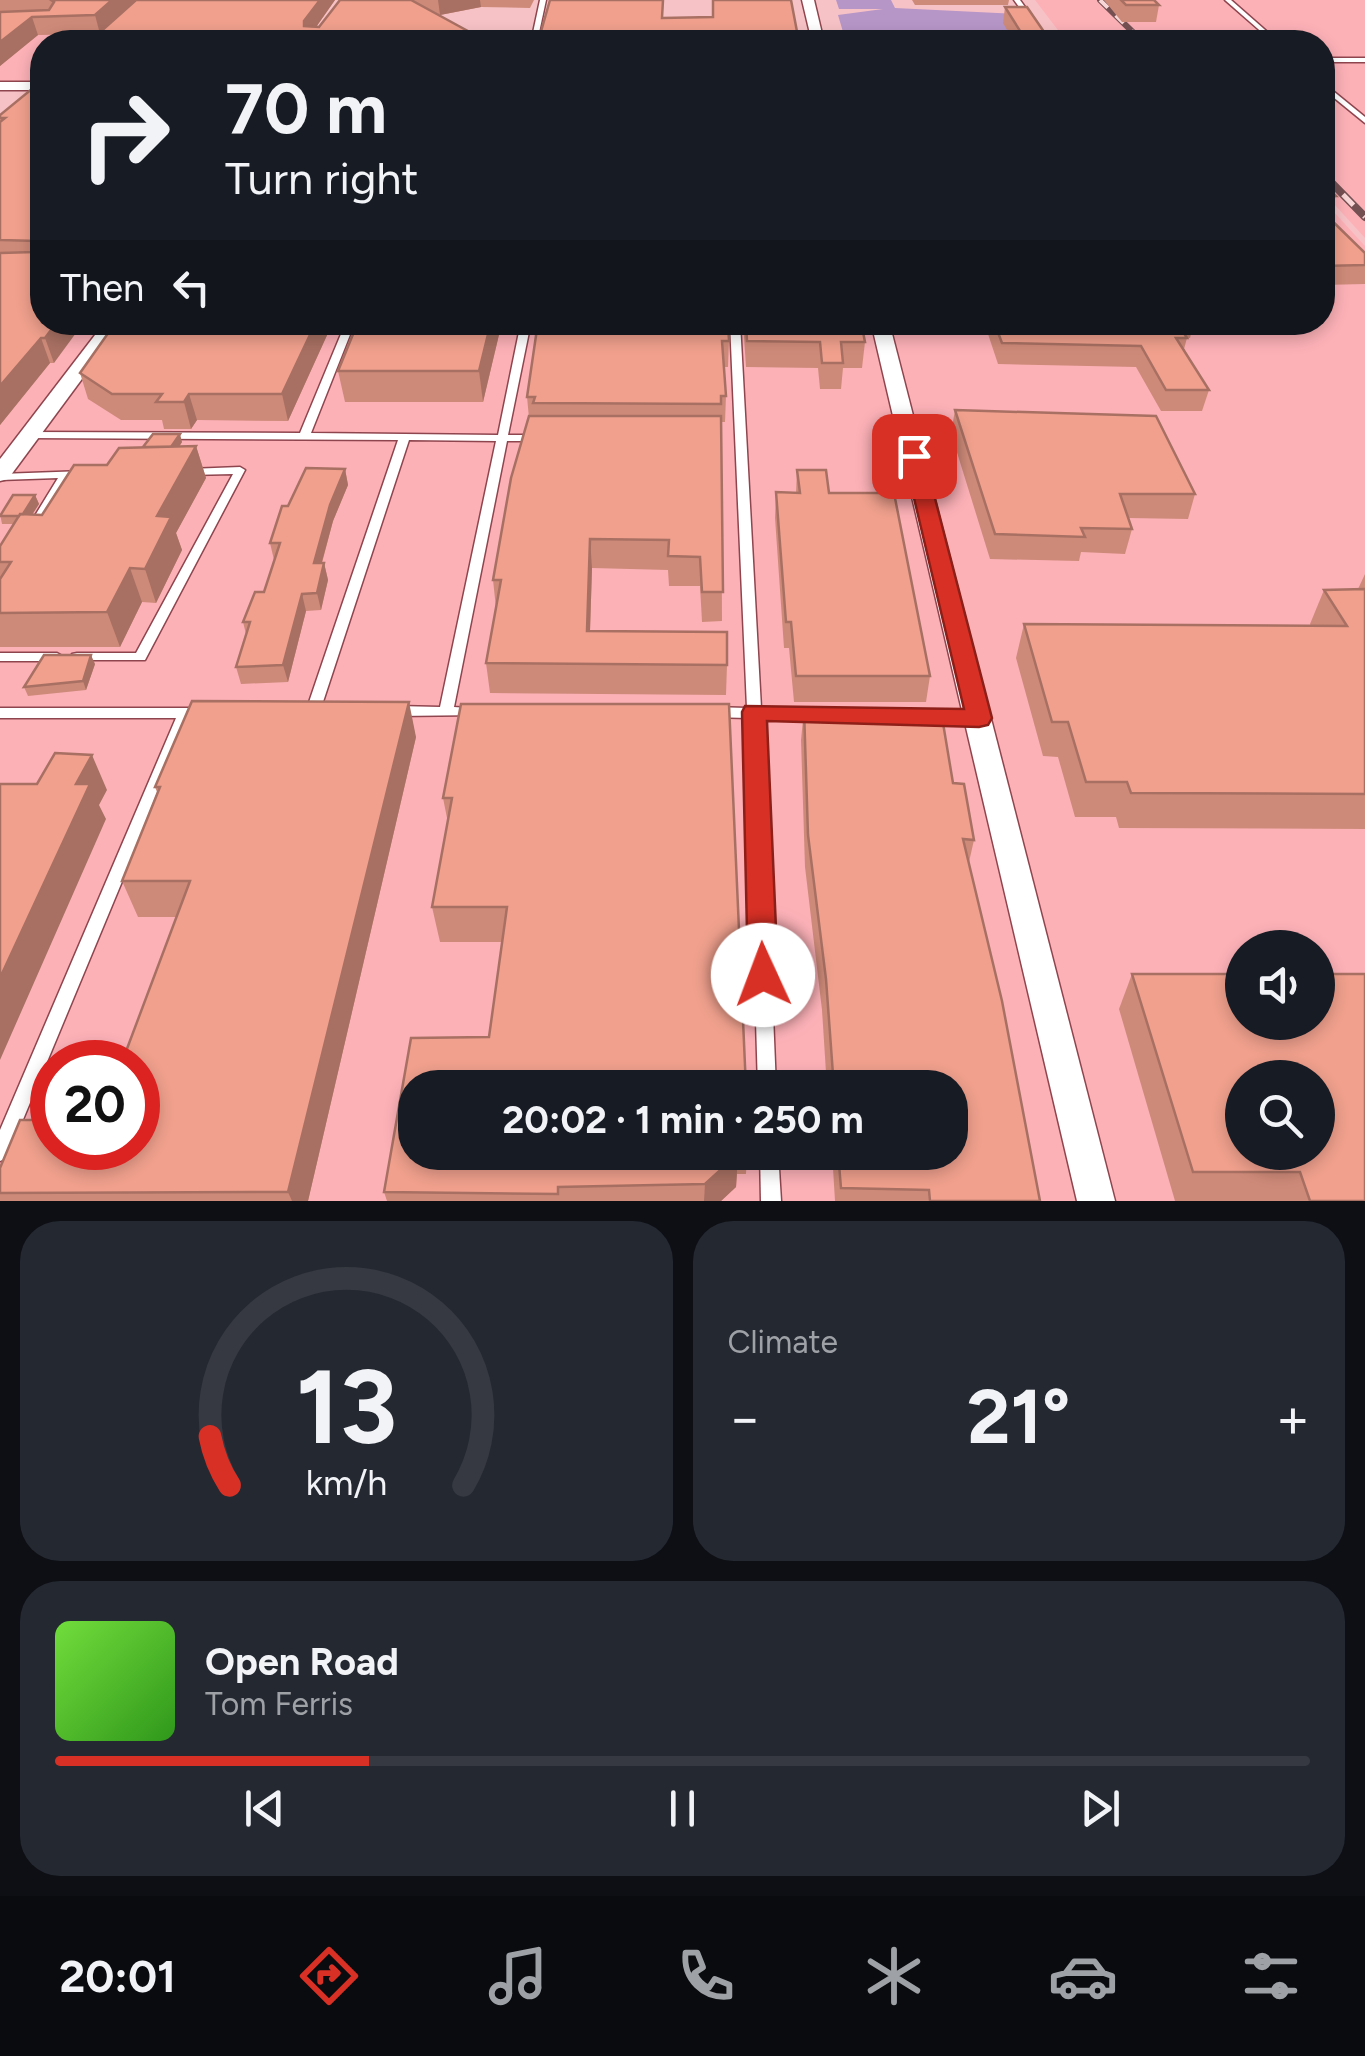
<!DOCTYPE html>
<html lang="en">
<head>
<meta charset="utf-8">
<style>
  :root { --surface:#171b24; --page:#242831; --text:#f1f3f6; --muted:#9ea1a6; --line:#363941; --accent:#d93025 }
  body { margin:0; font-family:Figtree,sans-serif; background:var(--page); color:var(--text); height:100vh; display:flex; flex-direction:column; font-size:38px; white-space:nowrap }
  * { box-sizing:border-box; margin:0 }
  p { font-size:32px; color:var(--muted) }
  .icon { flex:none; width:55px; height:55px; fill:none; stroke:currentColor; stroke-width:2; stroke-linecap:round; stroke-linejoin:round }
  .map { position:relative; height:1201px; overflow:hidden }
  .drawer { display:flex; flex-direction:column; gap:20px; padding:20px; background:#0d0f14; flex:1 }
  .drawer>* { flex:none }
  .top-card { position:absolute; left:30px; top:30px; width:1305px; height:305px; border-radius:40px; box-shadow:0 5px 15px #0003; background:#171b24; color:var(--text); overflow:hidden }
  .tools { position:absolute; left:1225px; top:930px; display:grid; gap:20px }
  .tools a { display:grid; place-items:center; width:110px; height:110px; border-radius:50%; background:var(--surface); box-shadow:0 5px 15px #0003; font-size:50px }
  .speed { position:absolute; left:30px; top:1040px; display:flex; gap:20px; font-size:50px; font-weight:700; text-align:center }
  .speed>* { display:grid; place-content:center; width:130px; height:130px; border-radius:50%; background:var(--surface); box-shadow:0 5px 15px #0003; line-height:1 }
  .speed .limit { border:15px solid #d22; background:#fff; color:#111 }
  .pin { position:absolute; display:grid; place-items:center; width:85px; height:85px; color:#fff; margin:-42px; border-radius:20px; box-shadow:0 5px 15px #0006 }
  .me { position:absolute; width:110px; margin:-55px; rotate:358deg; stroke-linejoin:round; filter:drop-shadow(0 0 8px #0008) }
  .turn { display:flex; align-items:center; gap:35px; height:210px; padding:0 30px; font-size:45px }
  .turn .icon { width:130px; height:130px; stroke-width:2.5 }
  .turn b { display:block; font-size:70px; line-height:85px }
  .then { display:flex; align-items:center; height:95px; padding:0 30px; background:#0003; gap:20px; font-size:38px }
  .big { font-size:75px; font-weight:700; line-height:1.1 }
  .drawer .tile { flex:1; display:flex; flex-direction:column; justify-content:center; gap:15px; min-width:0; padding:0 35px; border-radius:40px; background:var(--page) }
  .drawer .dial { align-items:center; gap:0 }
  .dial svg { height:260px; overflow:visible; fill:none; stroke:var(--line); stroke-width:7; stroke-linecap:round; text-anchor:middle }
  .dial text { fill:var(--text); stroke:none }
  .song { display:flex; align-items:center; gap:30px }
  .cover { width:120px; height:120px; border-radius:15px; background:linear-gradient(135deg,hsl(100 70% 55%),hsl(110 70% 35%)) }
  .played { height:10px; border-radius:5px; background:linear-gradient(90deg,var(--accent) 25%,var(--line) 25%) }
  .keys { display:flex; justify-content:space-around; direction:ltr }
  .heat { display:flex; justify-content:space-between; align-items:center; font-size:55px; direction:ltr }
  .drawer .tiles { flex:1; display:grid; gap:20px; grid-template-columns:1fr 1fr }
  .tile:last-child { grid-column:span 2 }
  .trip { position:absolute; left:398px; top:1070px; width:570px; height:100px; border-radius:40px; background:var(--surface); box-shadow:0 5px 15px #0003; font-weight:700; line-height:100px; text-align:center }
  .dock { display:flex; height:160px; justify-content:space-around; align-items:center; background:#090b0e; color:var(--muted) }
  .dock .icon { width:70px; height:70px }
  .dock .current { color:var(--accent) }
  .dock b { font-size:45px; color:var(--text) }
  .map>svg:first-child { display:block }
</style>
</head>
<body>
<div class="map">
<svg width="1365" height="1201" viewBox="0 0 1365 1201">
  <rect width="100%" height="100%" fill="#f7c2c6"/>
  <g fill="#fcb1b7" fill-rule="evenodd">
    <polygon points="0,0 121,11 89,42 42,42 42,82 0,83"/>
    <polygon points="1035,0 1365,0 1365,238 1323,192 1322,42 1067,42"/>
    <path d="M0 137 42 322H1322L1323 200 1365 246V1201H0ZM1242 948H1318V1022H1242ZM52 1062H138V1148H52ZM1242 1078H1318V1152H1242ZM415 1088H950V1152H415Z"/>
  </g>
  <polygon fill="#b696c7" points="836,0 891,0 895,8 1019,14 1037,42 846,42 838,15 883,9 839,9"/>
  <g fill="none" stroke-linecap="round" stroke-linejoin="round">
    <g stroke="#8f454e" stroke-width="3">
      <g id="lane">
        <polygon points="540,0 546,0 537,42 531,42"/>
        <polygon points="1014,0 1020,0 1050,42 1044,42"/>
        <polygon points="1225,0 1231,0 1279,42 1273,42"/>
        <rect x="1322" y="58" width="43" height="4"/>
        <polygon points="1322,82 1365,117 1365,123 1322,88"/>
        <polygon points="346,322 355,322 311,433 498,435 521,322 531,322 508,435 536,435 541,438 536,441 507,441 454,707 482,709 484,712 482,715 397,716 392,714 390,711 392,708 397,706 440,707 496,441 409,440 320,711 318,714 308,714 306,711 398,440 28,438 23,435 28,432 300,433"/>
        <polygon points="730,322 740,322 761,708 817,709 822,711 824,714 822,717 817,719 761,718 776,1088 758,1088 747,718 712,717 707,715 705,712 707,709 712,707 747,708"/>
        <polygon points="240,467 245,470 145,660 72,660 70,657 72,654 77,653 136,653 233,474 189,475 183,472 189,469"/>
        <polygon points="84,471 88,472 90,474 88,476 70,478 40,527 34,530 28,527 58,478 0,480 0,474"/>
        <polygon points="0,653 57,653 64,657 57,661 0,661"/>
        <polygon points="0,708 202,708 207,710 209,713 207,716 190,718 7,1158 0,1161 0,1130 176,718 0,718"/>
        <polygon points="857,710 977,713 982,715 984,718 982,721 977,723 857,720 852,718 850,715 852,712"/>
        <polygon points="760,1152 778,1152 781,1201 761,1201"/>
      </g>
    </g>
    <g stroke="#8f454e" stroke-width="3">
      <g id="street">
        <polygon points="802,0 814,0 824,42 812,42"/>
        <rect x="0" y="82" width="42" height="8"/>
        <polygon points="105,322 124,322 8,479 0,481 0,459"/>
        <polygon points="871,322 889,322 1115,1201 1077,1201"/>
      </g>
    </g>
    <use href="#lane" fill="#fff" fill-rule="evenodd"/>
    <use href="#street" fill="#fff" fill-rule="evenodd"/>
    <g stroke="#755053" stroke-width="6">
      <polyline id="rail-far1" points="1100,0 1143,42"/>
    </g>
    <g stroke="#755053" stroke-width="8">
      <polyline id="rail" points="1322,173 1365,217"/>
    </g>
    <use href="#rail-far1" stroke="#f8d5d7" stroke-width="4" stroke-dasharray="11" stroke-linecap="butt"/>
    <use href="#rail" stroke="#f8d5d7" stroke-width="5" stroke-dasharray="15" stroke-linecap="butt"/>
  </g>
  <g fill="#ce8a79">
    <polygon points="0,0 335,0 316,27 488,42 89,42 99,34 38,35 0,66"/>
    <polygon points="412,0 534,0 530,8 481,7 440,15"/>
    <polygon points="912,0 1009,0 1008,5 915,5"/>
    <polygon points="1104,0 1154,0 1159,5 1156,22 1122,22"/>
    <polygon points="1005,7 1051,42 1014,42 1003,23"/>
    <polygon points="38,84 54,363 50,363 0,425 0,115"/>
    <polygon points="1322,182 1336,196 1329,214 1325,214 1365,253 1365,284 1322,285"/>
    <polygon points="116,322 333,322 288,421 197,420 191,429 164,429 162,420 121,420 88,399 80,373"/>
    <polygon points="358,322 502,322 483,402 345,402 338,371"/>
    <polygon points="538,322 729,341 728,367 724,367 726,396 725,422 721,422 722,621 702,622 700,586 669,586 668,570 592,568 590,631 727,665 726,695 490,693 486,663 496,608 493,580 529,418 527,397"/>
    <polygon points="743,322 861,322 865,342 862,368 843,368 841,389 820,389 818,368 746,367"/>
    <polygon points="984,322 1194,322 1190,338 1187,338 1184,349 1209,390 1202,411 1161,411 1136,367 998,364"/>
    <polygon points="1236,322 1285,322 1282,329 1239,327"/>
    <polygon points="955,410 1195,494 1188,519 1128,518 1132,529 1125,554 1081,552 1079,561 990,559 951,433"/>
    <polygon points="182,442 179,447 196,446 206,478 176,533 182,550 156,603 142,602 120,647 0,647 0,546 13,524 2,524 0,514 35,495 39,504 32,515 42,515 107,465 143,447"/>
    <polygon points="345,469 348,485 333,521 322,563 324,563 328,580 321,610 306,611 288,682 241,684 236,667 246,634 243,622 264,592 274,560 270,543 288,506"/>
    <polygon points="797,470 829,493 930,676 926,702 794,702 789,648 784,648 775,518 776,492 796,493"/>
    <polygon points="1365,574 1365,829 1119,828 1116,817 1075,817 1058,757 1043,756 1016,658 1024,624 1311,626 1310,624 1324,590 1358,589"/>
    <polygon points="95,664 86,690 28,696 24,687"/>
    <polygon points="729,704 415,1152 747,1152 746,1174 737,1174 736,1187 721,1201 387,1201 384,1192 489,1037 502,942 440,942 432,907 448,823 443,798"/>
    <polygon points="804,709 872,716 953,783 974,840 969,862 1040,1201 835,1201 832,1152 950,1152 950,1088 827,1088 822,1010 805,867 801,740"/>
    <polygon points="416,737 308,1201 0,1201 0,1168 138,1148 177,917 138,917 122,881 157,792 155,787"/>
    <polygon points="1132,974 1365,1201 1175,1201 1119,1009"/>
  </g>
  <g fill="#a87063">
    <polygon points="112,0 136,0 100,34 95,15"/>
    <polygon points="320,0 335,0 307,40 304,21"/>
    <polygon points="438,0 480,0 481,7 440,15"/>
    <polygon points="32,17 38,35 0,66 0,42"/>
    <polygon points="57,322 84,322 54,363 45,338"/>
    <polygon points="316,322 333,322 288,421 282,394"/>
    <polygon points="491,322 502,322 483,402 479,371"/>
    <polygon points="41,338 50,363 0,425 0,386"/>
    <polygon points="189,394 197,420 191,429 184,402"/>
    <polygon points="180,434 182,442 167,465 164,457"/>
    <polygon points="196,446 206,478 176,533 182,550 156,603 145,569 157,516"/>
    <polygon points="345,469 348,485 333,521 317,580 314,563 330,505"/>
    <polygon points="35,495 39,504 26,524 22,516"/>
    <polygon points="590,539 592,568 589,661 587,631"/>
    <polygon points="324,563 328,580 321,610 317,593"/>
    <polygon points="130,568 142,602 120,647 107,612"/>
    <polygon points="302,594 306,611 288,682 283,665"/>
    <polygon points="91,655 95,664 86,690 83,681"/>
    <polygon points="409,702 416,737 308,1201 292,1201 288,1192"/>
    <polygon points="92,755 107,790 99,805 106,819 0,1060 0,978 76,784"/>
    <polygon points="738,1154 736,1187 721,1201 704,1201 705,1184"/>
  </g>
  <g fill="#f0a08d" stroke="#a87063" stroke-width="2.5" fill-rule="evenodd">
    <polygon points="51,0 112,0 95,15 32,17 0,42 0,12 49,10 54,2"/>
    <polygon points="136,0 320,0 304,21 304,26 319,27 340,0 411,0 488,42 458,42 454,39 435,42 89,42"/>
    <polygon points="550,0 663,0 662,18 713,17 713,0 791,0 799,42 538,42"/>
    <polygon points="1121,0 1154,0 1159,5 1126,5"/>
    <polygon points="1005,7 1027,7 1051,42 1027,42"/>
    <polygon points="1102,33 1149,34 1156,42 1107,42"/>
    <polygon points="42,76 42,256 39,260 42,260 42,322 57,322 45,338 41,338 0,386 0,253 34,252 37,241 0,240 0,122 5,118 0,118 0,115 38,84"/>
    <polygon points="1322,182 1336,196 1322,196"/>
    <polygon points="1322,211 1365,253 1365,265 1322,266"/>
    <polygon points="116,322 316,322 282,394 189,394 184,402 156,402 162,394 112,394 80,373"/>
    <polygon points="358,322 491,322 479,371 338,371"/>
    <polygon points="538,322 728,322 729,341 722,341 726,396 721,396 721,404 533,403 535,397 527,397"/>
    <polygon points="746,322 861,322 865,342 841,342 843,363 822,363 820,342 747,341"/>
    <polygon points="994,322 1177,322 1187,338 1176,338 1209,390 1166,390 1141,346 1002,343"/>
    <polygon points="955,410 1156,416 1195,494 1120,494 1132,529 1081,528 1085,537 995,534"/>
    <polygon points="529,416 721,416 723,592 702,592 700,557 668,556 669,540 590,539 587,631 727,632 727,665 486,663 501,580 493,580 511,478"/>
    <polygon points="153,434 180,434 171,447 143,447"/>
    <polygon points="196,446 157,516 171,517 145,569 130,568 107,612 0,613 0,579 11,562 0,562 0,546 20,514 42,515 74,465 107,465 119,448"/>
    <polygon points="306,468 345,469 330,505 314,563 324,563 317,593 302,594 283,665 236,667 250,622 243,622 255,592 264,592 280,543 270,543 282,506 288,506"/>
    <polygon points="797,470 826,470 829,493 894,493 930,676 796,676 791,622 786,622 776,492 800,493"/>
    <polygon points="13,495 35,495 23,514 20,514 19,516 0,516"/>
    <polygon points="1365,589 1365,794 1131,793 1127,782 1086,782 1068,722 1052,722 1024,624 1347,626 1324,590"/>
    <polygon points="44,655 91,655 83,681 24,687"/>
    <polygon points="192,701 409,702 288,1192 0,1193 0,1168 20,1120 52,1120 52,1148 138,1148 138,1062 122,1062 190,881 122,881 160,787 155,787"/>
    <polygon points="461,704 729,704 746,1088 415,1088 415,1152 738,1152 738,1154 705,1184 558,1187 558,1194 384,1192 411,1038 489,1037 507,907 432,907 452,798 443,798"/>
    <polygon points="804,709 871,709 872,716 942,717 953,783 964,784 974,840 963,839 1002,1001 1040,1201 930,1201 929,1190 841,1188 838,1152 950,1152 950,1088 834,1088 826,979 808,835"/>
    <polygon points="55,753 92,755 76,784 90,784 0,978 0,784 37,784"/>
    <path d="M1132 974H1242V1022H1318V974H1365V1201H1310L1300 1172H1193ZM1242 1078H1318V1152H1242Z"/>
  </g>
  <polygon fill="#d93025" stroke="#8d1f18" stroke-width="2.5" points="914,450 924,456 992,718 988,725 979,727 767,721 778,975 774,984 763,988 752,984 748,975 742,712 745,706 964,709 904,456"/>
</svg>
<div class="tools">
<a><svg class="icon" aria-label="sound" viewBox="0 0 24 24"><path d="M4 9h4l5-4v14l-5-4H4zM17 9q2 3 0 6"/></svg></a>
<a><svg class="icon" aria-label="search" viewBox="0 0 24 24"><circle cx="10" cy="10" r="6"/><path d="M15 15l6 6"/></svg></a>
</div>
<div class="speed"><div class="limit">20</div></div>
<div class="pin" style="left:914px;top:456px;background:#d93025"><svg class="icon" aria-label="arrive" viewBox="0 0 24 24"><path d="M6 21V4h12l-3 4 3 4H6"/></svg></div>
<svg class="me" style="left:763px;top:975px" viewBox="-20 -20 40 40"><circle r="19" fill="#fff"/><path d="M0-13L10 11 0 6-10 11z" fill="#d93025"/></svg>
<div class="trip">20:02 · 1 min · 250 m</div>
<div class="top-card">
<div class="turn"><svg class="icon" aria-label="right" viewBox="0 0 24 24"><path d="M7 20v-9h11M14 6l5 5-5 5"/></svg><div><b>70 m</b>Turn right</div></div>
<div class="then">Then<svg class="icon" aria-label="left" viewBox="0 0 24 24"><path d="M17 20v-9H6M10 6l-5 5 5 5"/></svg></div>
</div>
</div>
<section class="drawer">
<div class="tiles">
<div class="tile dial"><svg viewBox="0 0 100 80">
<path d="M14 69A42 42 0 1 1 86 69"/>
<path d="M14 69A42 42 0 0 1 8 54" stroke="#d93025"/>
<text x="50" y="56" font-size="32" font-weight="700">13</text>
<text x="50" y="72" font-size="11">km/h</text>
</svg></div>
<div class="tile"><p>Climate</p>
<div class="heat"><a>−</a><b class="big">21°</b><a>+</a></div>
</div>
<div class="tile">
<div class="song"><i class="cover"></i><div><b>Open Road</b><p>Tom Ferris</p></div></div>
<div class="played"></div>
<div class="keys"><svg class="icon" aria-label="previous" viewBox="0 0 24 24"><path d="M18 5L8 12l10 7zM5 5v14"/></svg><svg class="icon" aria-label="pause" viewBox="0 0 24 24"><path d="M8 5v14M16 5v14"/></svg><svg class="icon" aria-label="next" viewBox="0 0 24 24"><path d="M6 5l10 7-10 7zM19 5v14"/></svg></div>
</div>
</div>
</section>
<nav class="dock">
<b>20:01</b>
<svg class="icon current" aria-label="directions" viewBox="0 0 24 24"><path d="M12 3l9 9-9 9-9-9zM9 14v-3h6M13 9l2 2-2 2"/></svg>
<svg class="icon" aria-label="music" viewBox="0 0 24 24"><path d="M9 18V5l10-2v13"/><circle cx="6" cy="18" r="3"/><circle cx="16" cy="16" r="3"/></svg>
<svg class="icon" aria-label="phone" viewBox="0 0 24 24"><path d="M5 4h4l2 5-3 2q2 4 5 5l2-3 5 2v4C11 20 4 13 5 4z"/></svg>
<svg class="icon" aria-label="climate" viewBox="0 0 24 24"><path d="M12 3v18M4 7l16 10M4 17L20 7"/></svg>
<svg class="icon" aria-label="car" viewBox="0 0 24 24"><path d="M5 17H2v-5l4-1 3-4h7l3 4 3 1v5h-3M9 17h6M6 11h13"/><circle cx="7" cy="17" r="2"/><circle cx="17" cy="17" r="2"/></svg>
<svg class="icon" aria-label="filters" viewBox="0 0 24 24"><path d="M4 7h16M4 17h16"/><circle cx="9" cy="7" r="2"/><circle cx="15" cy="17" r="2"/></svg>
</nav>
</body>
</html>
